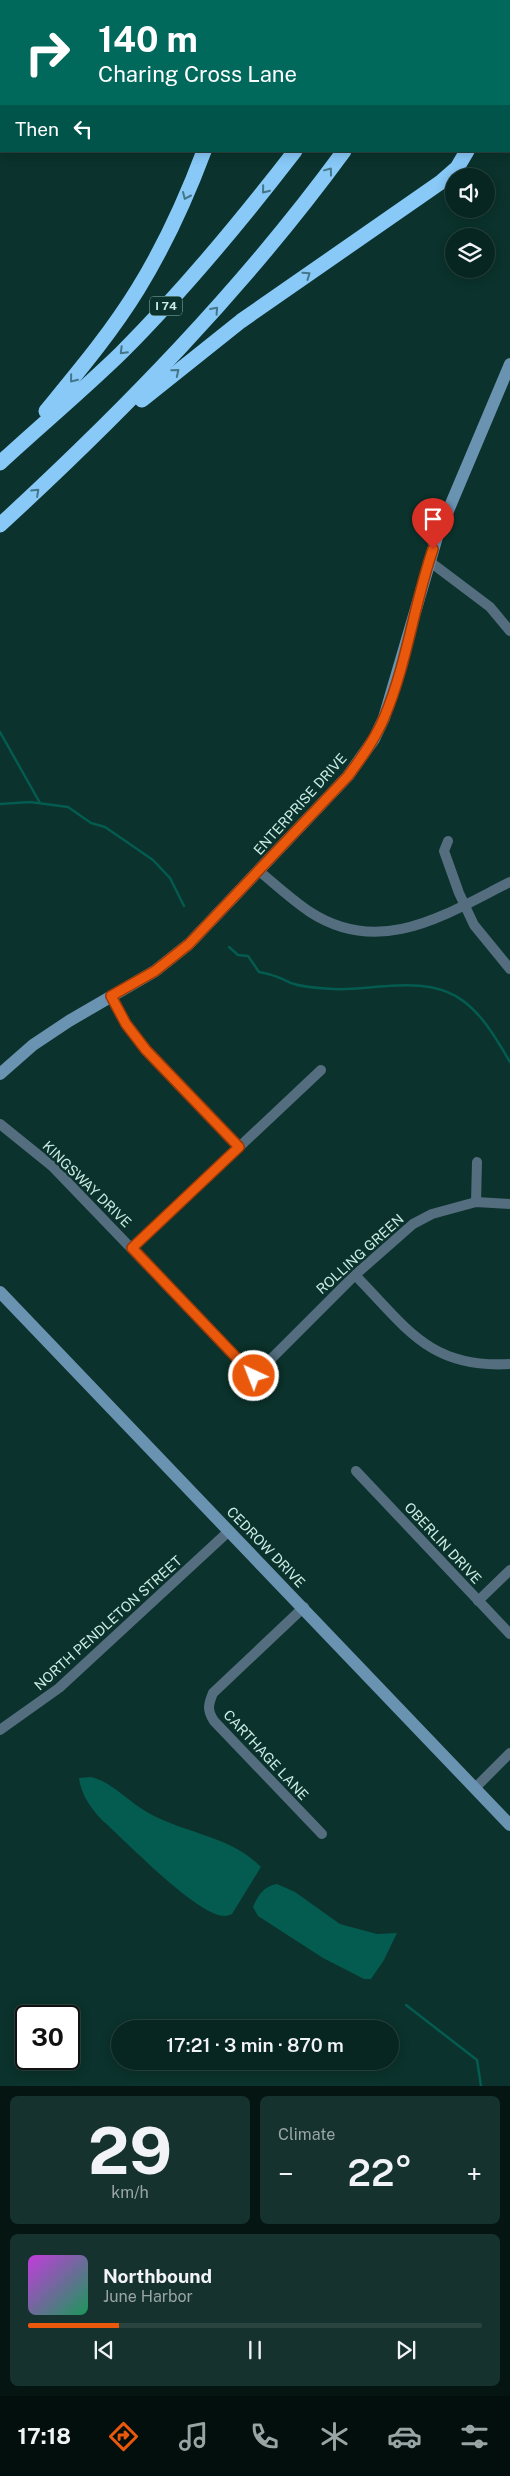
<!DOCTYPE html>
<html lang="en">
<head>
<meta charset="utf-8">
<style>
  :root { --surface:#082621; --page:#16322e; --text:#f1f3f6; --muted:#98a5a5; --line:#29433f; --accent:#ea580c }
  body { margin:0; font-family:"Public Sans",sans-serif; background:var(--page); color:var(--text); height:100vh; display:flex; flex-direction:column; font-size:19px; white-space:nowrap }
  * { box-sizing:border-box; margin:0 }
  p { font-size:16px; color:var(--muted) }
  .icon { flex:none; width:28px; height:28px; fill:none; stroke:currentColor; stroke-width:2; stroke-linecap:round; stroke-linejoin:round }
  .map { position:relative; height:2086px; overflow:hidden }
  .details { display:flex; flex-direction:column; gap:10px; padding:10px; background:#041512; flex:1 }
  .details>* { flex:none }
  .banner { position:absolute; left:0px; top:0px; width:510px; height:152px; box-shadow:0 2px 12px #0003,0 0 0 1px var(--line); background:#00695c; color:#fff; overflow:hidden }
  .tools { position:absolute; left:445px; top:168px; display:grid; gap:10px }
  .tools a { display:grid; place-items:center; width:50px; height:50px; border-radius:50%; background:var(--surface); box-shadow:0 2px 12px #0003,0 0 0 1px var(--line); font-size:25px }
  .speed { position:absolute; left:15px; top:2005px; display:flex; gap:10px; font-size:25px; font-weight:700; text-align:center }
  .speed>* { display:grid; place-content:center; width:65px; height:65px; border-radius:50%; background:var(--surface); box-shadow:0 2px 12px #0003,0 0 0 1px var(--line); line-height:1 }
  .speed .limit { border:2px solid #111; border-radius:8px; background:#fff; color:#111 }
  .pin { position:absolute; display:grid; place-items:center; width:42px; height:42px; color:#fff; margin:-51px -21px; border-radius:50% 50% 50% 0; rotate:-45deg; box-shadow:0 0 5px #0007 }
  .pin .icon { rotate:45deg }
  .me { position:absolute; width:55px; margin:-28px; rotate:317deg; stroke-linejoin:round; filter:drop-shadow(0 0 4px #0008) }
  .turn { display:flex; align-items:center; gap:18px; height:105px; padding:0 15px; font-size:22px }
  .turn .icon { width:65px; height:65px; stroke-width:2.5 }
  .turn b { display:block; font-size:35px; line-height:42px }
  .then { display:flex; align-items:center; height:48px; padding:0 15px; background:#0003; gap:10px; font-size:19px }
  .big { font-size:38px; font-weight:600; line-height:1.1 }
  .details .card { flex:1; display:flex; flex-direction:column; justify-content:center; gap:8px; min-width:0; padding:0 18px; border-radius:8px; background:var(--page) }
  .details .dial { align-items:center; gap:0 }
  .dial b { font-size:65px; line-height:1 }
  .song { display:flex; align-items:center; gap:15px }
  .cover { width:60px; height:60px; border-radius:8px; background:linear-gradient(135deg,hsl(290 70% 55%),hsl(150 70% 35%)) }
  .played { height:5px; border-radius:2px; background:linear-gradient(90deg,var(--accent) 20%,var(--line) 20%) }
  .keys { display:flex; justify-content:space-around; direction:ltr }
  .heat { display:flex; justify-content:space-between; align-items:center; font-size:28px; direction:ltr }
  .details .tiles { flex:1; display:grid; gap:10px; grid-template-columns:1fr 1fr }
  .card:last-child { grid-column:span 2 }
  .trip { position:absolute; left:111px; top:2020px; width:288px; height:50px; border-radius:25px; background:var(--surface); box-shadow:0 2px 12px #0003,0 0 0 1px var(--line); font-weight:600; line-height:50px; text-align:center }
  .menu { display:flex; height:80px; justify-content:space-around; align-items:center; background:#030f0d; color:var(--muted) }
  .menu .icon { width:35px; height:35px }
  .menu .current { color:var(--accent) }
  .menu b { font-size:22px; color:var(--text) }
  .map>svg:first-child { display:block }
</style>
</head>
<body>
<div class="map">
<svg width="510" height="2086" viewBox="0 0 510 2086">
  <rect width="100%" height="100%" fill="#0b322c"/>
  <g fill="#045b4f">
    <path d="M91 1777C111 1782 125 1798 142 1809 181 1834 229 1834 261 1867L232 1914C229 1915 227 1916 225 1916 197 1916 126 1841 103 1821 92 1810 81 1795 79 1778Z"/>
    <path d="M277 1884 295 1892 340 1924 377 1934 397 1933 384 1960 371 1979H364L323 1958 258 1916 253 1907C258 1895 264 1886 277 1884Z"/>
  </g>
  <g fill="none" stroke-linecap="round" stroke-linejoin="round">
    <g stroke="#045b4f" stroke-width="2.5">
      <polyline points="0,732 40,803"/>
      <polyline points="0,804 30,802 68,807 91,823 105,827 153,860 170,878 184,906"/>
      <path d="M229 947 238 955 248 956 259 972C274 975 278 977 291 983 304 988 320 988 333 989 351 990 369 987 387 986 457 980 477 1005 510 1062"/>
      <polyline points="406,2005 477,2060 481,2086"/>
    </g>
    <g stroke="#546e80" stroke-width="10">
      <polyline points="42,1 44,0"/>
      <polyline points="0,43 1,42"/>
      <polyline points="429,561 490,607 510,631"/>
      <polyline points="448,841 444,851 459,893 474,925 510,969"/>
      <path d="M259 871C276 885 292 900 310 912 381 958 446 914 510 882"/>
      <polyline points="111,996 126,1024 146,1050 239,1147"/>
      <polyline points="0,1124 52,1166 254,1376 355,1275 413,1224 432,1214 476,1202 510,1204"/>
      <polyline points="476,1202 477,1162"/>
      <polyline points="132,1248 321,1070"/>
      <path d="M355 1275C406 1327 429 1369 510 1364"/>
      <polyline points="356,1471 510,1634"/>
      <polyline points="478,1601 510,1570"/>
      <path d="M304 1607 213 1693C208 1705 207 1710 214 1721L322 1834"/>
      <polyline points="0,1730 59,1688 229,1531"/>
      <polyline points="476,1787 510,1753"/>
    </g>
    <g stroke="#6a93b1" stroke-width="12">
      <polyline points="79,0 81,1"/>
      <polyline points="0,1074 33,1045 69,1021 155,971 189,944 348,776 374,739 384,718 437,537 510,364"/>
      <polyline points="0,1292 510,1825"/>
    </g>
    <g stroke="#7aafd6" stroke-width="12">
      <polyline points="509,96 510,96"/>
      <polyline points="509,114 510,114"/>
    </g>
    <g stroke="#88c9f8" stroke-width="15">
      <polyline points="274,1 276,0"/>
      <polyline points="400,1 400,0"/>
      <polyline points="446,1 447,0"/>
      <polyline points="509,6 510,2"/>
      <polyline points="142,400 241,321 441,182 457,168 467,151"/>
      <path d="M46 411C78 372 111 333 138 289 165 245 186 199 204 151"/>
      <path d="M0 463C40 426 82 391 121 353 184 290 241 221 295 151"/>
      <path d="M0 525C125 410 243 289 344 151"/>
    </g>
  </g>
  <defs><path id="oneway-chevron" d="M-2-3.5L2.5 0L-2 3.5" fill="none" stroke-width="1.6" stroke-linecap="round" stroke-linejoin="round" transform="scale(1.25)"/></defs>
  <g stroke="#437688">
    <use href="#oneway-chevron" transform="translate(329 171) rotate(-53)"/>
    <use href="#oneway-chevron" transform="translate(265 190) rotate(129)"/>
    <use href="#oneway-chevron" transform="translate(186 196) rotate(114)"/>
    <use href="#oneway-chevron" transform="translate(307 275) rotate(-35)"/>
    <use href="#oneway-chevron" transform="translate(215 310) rotate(-48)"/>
    <use href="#oneway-chevron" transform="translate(123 351) rotate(135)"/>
    <use href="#oneway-chevron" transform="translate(176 372) rotate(-39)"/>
    <use href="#oneway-chevron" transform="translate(73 379) rotate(129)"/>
    <use href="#oneway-chevron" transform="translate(36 492) rotate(-43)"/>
  </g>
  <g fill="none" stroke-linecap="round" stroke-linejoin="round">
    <g stroke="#983908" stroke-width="12">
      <path id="route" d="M254 1376 132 1248 239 1147 146 1050 126 1024 111 996 155 971 189 944 348 776C362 757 375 739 384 718 407 664 414 604 433 549"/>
    </g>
    <use href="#route" stroke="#ea580c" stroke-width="9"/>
  </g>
  <g text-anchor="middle" stroke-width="5" stroke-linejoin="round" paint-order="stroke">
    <rect fill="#0b322c" stroke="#91b5ae" stroke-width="1" x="150" y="296.5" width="32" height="19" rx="4"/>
    <g font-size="12" font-weight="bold" fill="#cbede6">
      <text x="166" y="310">I 74</text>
    </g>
    <g font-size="14" fill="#cbede6" stroke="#0b322c">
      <text transform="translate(300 804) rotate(-48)" y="5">ENTERPRISE DRIVE</text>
      <text transform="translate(87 1184) rotate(44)" y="5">KINGSWAY DRIVE</text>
      <text transform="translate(360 1254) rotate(-42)" y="5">ROLLING GREEN</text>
      <text transform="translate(443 1543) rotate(47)" y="5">OBERLIN DRIVE</text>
      <text transform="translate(266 1547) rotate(46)" y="5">CEDROW DRIVE</text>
      <text transform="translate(108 1623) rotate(-42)" y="5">NORTH PENDLETON STREET</text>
      <text transform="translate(266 1755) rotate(47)" y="5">CARTHAGE LANE</text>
    </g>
  </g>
</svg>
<div class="tools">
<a><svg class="icon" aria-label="sound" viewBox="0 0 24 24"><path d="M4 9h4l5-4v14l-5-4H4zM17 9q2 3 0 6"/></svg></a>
<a><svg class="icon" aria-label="layers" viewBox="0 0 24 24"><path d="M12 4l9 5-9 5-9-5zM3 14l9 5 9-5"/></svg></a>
</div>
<div class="speed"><div class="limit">30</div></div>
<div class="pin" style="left:433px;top:549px;background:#d93025"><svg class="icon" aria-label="arrive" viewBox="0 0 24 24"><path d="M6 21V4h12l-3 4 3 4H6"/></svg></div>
<svg class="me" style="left:254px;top:1376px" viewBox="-20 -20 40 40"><circle r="17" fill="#ea580c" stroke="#fff" stroke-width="3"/><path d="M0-11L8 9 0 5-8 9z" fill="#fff"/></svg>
<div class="trip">17:21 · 3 min · 870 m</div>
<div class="banner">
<div class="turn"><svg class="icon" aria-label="right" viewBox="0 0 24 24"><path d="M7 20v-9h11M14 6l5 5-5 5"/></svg><div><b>140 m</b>Charing Cross Lane</div></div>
<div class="then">Then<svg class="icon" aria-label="left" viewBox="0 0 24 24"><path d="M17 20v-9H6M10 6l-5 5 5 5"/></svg></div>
</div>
</div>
<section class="details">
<div class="tiles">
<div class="card dial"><b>29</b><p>km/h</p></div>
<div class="card"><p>Climate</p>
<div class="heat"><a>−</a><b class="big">22°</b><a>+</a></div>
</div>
<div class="card">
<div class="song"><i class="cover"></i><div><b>Northbound</b><p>June Harbor</p></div></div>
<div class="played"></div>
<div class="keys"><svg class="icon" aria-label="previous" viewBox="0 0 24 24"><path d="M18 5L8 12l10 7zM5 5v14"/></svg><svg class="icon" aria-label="pause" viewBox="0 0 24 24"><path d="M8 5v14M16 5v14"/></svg><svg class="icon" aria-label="next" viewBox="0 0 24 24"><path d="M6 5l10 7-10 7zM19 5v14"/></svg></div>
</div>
</div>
</section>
<nav class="menu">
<b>17:18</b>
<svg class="icon current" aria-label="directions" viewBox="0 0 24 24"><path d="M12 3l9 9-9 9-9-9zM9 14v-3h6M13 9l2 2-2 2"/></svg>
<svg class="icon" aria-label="music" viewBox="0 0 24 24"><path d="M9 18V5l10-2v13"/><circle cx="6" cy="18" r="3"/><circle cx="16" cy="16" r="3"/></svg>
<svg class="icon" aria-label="phone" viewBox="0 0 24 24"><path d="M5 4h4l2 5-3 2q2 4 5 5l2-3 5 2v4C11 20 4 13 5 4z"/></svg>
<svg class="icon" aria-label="climate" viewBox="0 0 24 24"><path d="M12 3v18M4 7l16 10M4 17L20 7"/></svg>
<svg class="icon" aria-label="car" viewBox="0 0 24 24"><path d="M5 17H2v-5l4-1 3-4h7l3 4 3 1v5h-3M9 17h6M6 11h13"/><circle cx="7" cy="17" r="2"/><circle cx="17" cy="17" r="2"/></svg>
<svg class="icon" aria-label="filters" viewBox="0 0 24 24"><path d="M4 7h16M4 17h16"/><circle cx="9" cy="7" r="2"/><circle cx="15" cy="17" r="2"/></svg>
</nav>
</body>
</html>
